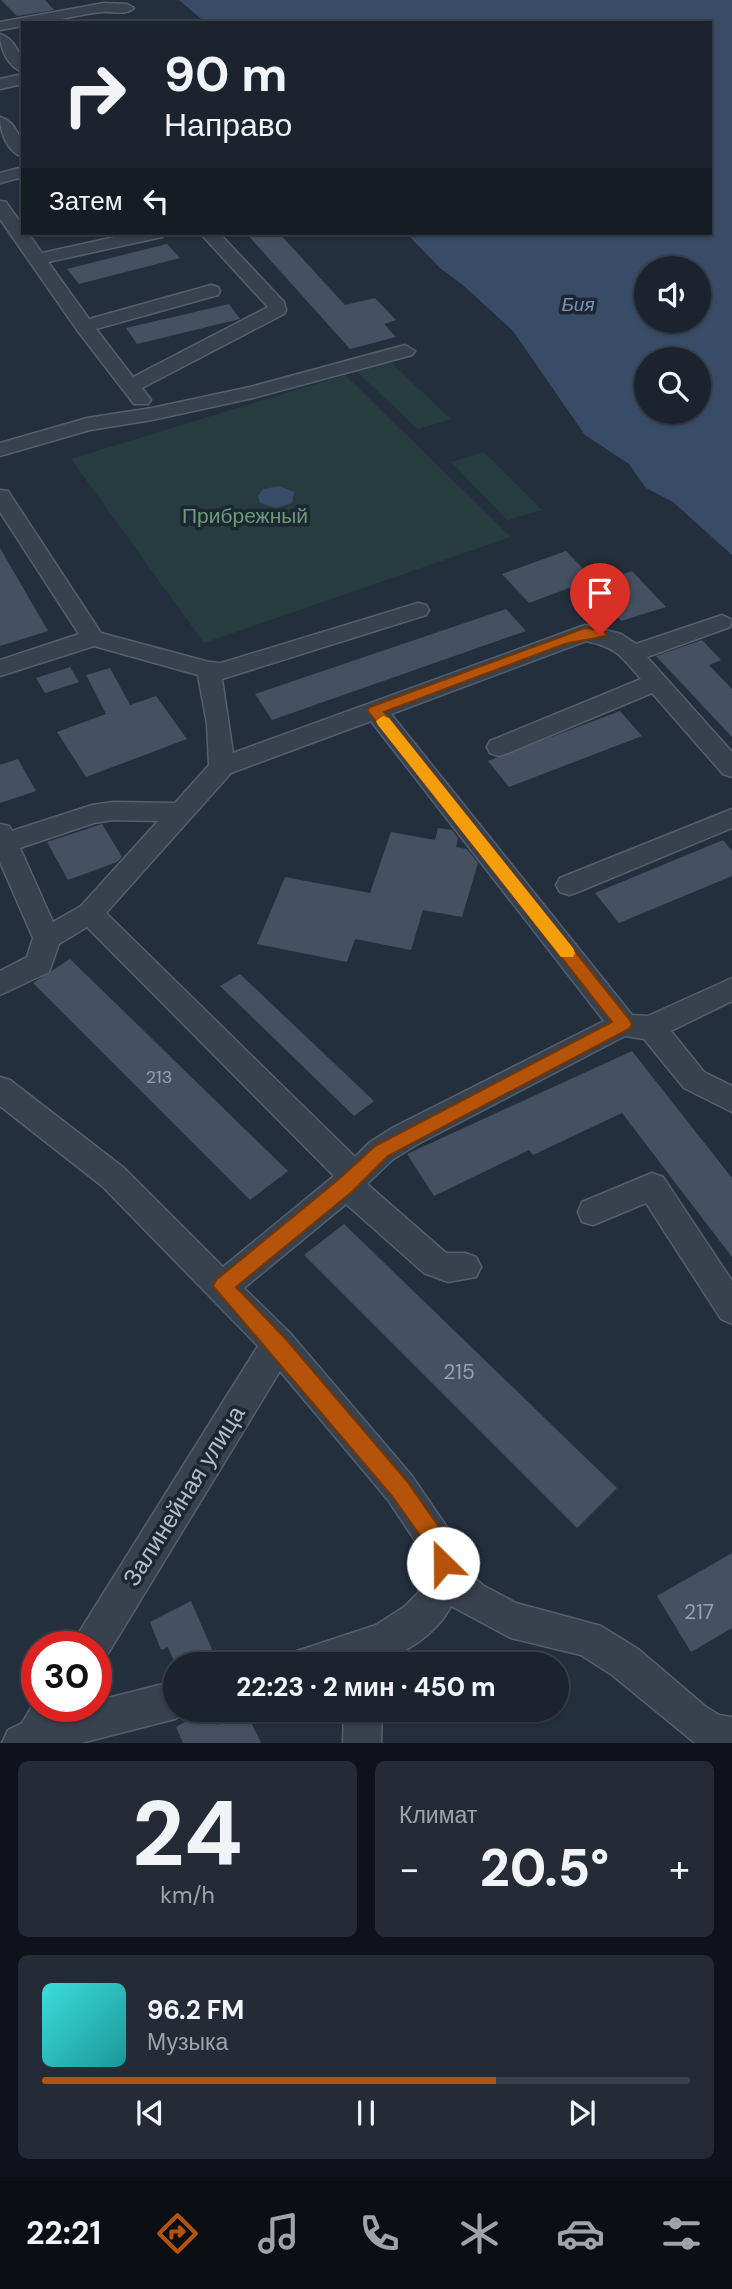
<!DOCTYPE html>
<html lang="ru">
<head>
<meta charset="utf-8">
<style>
  :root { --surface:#1b232e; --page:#242b36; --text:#f1f3f6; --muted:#a0a4aa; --line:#39404a; --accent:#b45309 }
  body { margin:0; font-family:"DM Sans",sans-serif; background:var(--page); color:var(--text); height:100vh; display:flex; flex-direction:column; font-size:26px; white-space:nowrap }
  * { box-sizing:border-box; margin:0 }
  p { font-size:23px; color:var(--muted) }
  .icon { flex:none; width:38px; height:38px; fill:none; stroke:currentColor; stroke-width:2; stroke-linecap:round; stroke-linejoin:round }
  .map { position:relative; height:1743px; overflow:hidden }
  .drawer { display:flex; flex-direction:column; gap:18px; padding:18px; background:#0f1319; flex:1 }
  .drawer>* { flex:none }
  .hud { position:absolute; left:21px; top:21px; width:691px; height:214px; border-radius:0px; box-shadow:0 2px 5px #0004,0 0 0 2px var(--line); background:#1b232e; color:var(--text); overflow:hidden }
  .fabs { position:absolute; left:634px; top:256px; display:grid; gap:14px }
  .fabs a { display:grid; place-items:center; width:77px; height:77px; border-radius:50%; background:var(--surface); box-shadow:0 2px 5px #0004,0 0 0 2px var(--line); font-size:35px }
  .speed { position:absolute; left:21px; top:1631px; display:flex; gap:14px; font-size:35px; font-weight:700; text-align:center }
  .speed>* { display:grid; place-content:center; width:91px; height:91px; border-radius:50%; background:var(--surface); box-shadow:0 2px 5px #0004,0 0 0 2px var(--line); line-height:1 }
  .speed .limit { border:10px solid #d22; background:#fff; color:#111 }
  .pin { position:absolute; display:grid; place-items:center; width:60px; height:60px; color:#fff; margin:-72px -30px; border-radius:50% 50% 50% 0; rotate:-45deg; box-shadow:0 0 7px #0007 }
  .pin .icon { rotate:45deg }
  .me { position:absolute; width:77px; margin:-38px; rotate:337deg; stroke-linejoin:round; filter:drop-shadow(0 0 5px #0008) }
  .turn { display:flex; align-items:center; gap:24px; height:147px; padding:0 28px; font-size:32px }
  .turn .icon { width:91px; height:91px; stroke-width:2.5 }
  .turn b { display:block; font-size:49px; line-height:60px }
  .then { display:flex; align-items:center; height:66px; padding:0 28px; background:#0003; gap:14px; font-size:26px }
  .big { font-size:52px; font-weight:800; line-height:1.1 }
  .drawer .widget { flex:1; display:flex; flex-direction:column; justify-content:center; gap:10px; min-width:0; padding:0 24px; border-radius:10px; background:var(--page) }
  .drawer .dial { align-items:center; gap:0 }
  .dial b { font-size:91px; line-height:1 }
  .song { display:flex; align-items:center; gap:21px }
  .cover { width:84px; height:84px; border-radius:10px; background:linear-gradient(135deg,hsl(180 70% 55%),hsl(180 70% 35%)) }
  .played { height:7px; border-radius:4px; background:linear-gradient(90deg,var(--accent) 70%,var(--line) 70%) }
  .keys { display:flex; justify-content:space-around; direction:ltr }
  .heat { display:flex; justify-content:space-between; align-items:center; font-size:38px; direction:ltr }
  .drawer .tiles { flex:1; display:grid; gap:18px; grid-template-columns:1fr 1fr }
  .widget:last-child { grid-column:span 2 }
  .trip { position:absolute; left:163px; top:1652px; width:406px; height:70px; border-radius:35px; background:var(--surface); box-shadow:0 2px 5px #0004,0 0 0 2px var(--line); font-weight:800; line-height:70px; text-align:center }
  .tabs { display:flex; height:112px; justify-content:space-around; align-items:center; background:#0b0e12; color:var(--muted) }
  .tabs .icon { width:49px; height:49px }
  .tabs .active { color:var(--accent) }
  .tabs b { font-size:32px; color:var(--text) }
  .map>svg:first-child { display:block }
</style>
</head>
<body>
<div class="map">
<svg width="732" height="1743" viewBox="0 0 732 1743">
  <rect width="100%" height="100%" fill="#242f3e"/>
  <g fill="#263c3f">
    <polygon points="388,360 451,419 418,429 356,371"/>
    <polygon points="345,375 511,537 204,643 71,459"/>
    <polygon points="484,452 542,510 507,520 451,462"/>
  </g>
  <g fill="#394c67" fill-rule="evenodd">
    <path d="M179 0H732V555L673 502 646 488 629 464 585 435 513 331 464 286 440 268 406 233H710V23H206ZM646 268H698V320H646ZM646 359H698V411H646Z"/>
    <polygon points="280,486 294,492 292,503 276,508 260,503 258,496 263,489"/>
  </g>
  <g fill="#455162">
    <polygon points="1,0 45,0 54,10 17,16"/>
    <polygon points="246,233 279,233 345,305 375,298 396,320 384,324 396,337 350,349"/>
    <polygon points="167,244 180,258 79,284 67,269"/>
    <polygon points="229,304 240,319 137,344 126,328"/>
    <polygon points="0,548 48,631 0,646"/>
    <polygon points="566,551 593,579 529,603 502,574"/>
    <polygon points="632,571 666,607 621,621 589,585"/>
    <polygon points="506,609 526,631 272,720 255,694"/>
    <polygon points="702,640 721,660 709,665 732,689 732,737 656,656"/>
    <polygon points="70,667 79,682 45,693 36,678"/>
    <polygon points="110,668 130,705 156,696 187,739 86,777 57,732 106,714 86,675"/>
    <polygon points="620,711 642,736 509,787 488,761"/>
    <polygon points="18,759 36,791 0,803 0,765"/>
    <polygon points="102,824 122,857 117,862 68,880 47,842"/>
    <polygon points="438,828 452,830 458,838 456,847 467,849 478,863 462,917 423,910 411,950 355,939 347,962 257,944 285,877 370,893 391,832 435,840"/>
    <polygon points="723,840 732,851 732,876 619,923 595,893"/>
    <polygon points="70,959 288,1171 250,1200 33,983"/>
    <polygon points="240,974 374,1101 354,1116 220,986"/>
    <polygon points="632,1051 732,1178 732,1257 622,1113 533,1155 529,1150 434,1196 407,1154"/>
    <polygon points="344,1224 617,1488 577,1528 304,1255"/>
    <polygon points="732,1553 732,1628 691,1652 657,1596"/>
    <polygon points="191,1601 213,1652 189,1664 175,1664 168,1647 161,1650 150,1622"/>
    <polygon points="205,1710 210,1710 217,1725 245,1710 261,1743 183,1743 176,1727"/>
  </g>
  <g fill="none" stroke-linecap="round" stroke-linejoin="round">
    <g stroke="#565f6c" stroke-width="3">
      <g id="minor">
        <path d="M104 3 127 4 134 8C126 16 113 11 102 12 75 15 50 23 23 23V26L0 30V22Z"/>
        <path d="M0 34C15 39 23 57 23 72 8 67 0 49 0 34Z"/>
        <polygon points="23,74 23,84 0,89 0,79"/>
        <path d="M0 117C17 122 23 142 23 157 7 152 0 132 0 117Z"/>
        <polygon points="23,167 23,177 0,183 0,173"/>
        <polygon points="0,201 6,202 23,226 23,233 28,233 42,253 133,233 165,233 162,237 48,262 89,319 211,285 218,287 220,291 218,295 96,329 133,377 268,307 200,233 219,233 284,302 286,310 284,314 142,388 151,400 148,404 134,404 77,330 0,219"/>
        <polygon points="405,345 415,351 412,355 253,398 152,420 90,430 0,456 0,443 87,418 152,408 250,387"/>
        <path d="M0 490 8 491 101 633 209 662 221 663 418 603 426 605 429 610 426 615 222 679 233 753 585 625 621 634 636 644 722 615 732 620 730 627 647 657 732 752V777L723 774 652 693 508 753 499 756 490 753 487 747 490 741 641 679C622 657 616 647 586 641L391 714 632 1015 648 1016 732 978V1001L671 1031 704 1072 732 1086V1112L684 1088 644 1039 625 1036 416 1145 392 1160 367 1184 446 1253H465L476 1257 481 1267 476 1277 448 1282 424 1273 346 1204 244 1288 290 1333 412 1476 453 1536 462 1568 484 1586 516 1603 601 1626 638 1649 706 1707 719 1715 732 1717V1743H695L612 1675 581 1655 511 1638 451 1606C437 1634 404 1655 374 1663 355 1669 313 1664 292 1664L297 1651 376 1625 404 1607 419 1592 427 1577 424 1554 388 1500 280 1371 104 1660 96 1663V1647H73L78 1634 258 1346 102 1186 0 1106V1077L10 1080 124 1168 223 1267 334 1176 87 927 59 944 49 972 0 995V971L27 957 33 938 0 862V824L9 826 12 831 92 805 113 802 175 803 209 765 207 724 198 675 94 646 0 676V660L79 634 0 512ZM371 721 604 1021 394 1127 370 1142 355 1157 106 913 231 773ZM113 820 158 821 81 906 53 922 20 848 94 823Z"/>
        <polygon points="732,809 732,828 578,892 569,895 560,892 556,885 560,878"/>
        <polygon points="652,1173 663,1177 732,1281 732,1324 721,1319 646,1203 593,1225 582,1222 578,1212 582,1202"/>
        <polygon points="175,1681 175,1710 190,1710 188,1713 175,1719 81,1743 2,1743 8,1730 22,1723 37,1698 37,1706 96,1706 96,1701"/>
        <polygon points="344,1710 382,1710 381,1743 343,1743"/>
      </g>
    </g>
    <use href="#minor" fill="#38414e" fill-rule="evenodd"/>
  </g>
  <path fill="#b45309" stroke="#753606" stroke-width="2" d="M585 628 604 631 607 635C602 638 576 641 565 644L384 712 629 1019 632 1024 629 1029 388 1156 353 1191 236 1287 285 1338 407 1481 448 1540 454 1563 451 1571 443 1574 435 1571 431 1551 392 1496 213 1286 216 1280 339 1179 375 1146 612 1022 367 710 370 707Z"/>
  <polygon fill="#f59e0b" points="383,716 389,718 573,948 575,953 573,957 561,957 378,725 376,721"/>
  <g text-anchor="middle" stroke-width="7" stroke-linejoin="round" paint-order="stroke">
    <g font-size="18" fill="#98a1af">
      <text x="159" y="1083">213</text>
    </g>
    <g font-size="19" font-style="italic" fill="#7c92b1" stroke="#1d2633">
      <text x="578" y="311">Бия</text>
    </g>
    <g font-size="21" fill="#6b9a76" stroke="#1d2633">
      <text x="245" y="523">Прибрежный</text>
    </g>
    <g font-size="21" fill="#98a1af">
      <text x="459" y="1379">215</text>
      <text x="699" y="1619">217</text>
    </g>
    <g font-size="24" fill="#b4bcc9" stroke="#1d2633">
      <text transform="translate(184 1496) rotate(-58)" y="8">Залинейная улица</text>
    </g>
  </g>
</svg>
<div class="fabs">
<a><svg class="icon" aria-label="sound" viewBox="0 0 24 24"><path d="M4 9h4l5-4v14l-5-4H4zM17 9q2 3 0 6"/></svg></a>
<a><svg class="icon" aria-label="search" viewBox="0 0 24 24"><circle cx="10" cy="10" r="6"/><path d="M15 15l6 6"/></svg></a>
</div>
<div class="speed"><div class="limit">30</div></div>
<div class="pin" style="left:600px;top:635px;background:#d93025"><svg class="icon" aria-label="arrive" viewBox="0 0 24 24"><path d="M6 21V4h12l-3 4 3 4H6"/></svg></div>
<svg class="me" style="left:443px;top:1563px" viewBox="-20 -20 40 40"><circle r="19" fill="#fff"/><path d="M0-13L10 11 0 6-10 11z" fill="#b45309"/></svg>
<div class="trip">22:23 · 2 мин · 450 m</div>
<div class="hud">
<div class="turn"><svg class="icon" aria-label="right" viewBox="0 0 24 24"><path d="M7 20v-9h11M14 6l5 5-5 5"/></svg><div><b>90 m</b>Направо</div></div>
<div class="then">Затем<svg class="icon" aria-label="left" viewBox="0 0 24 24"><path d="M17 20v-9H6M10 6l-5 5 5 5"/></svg></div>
</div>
</div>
<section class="drawer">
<div class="tiles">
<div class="widget dial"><b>24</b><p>km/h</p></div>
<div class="widget"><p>Климат</p>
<div class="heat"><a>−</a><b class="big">20.5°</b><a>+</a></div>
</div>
<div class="widget">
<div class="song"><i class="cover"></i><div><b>96.2 FM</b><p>Музыка</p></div></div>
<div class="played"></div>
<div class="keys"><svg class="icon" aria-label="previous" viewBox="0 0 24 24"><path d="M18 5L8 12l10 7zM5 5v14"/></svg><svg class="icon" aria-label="pause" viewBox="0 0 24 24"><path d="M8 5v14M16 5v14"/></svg><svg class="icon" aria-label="next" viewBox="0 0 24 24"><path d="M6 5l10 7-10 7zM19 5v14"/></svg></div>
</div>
</div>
</section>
<nav class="tabs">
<b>22:21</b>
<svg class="icon active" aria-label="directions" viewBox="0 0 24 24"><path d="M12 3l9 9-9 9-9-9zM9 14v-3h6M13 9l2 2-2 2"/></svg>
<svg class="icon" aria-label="music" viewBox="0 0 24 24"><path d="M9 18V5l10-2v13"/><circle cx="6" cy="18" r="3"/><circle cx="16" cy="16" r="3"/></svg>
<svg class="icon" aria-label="phone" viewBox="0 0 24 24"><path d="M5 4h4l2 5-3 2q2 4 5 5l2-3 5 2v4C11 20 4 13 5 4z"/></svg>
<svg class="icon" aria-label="climate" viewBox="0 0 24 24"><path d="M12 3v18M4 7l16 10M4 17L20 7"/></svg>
<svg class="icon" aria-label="car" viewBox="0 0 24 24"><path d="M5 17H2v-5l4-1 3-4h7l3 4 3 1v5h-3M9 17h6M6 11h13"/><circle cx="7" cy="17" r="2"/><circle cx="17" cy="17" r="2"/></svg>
<svg class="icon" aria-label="filters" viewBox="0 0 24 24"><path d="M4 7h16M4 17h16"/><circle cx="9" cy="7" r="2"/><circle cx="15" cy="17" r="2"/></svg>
</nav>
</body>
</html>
